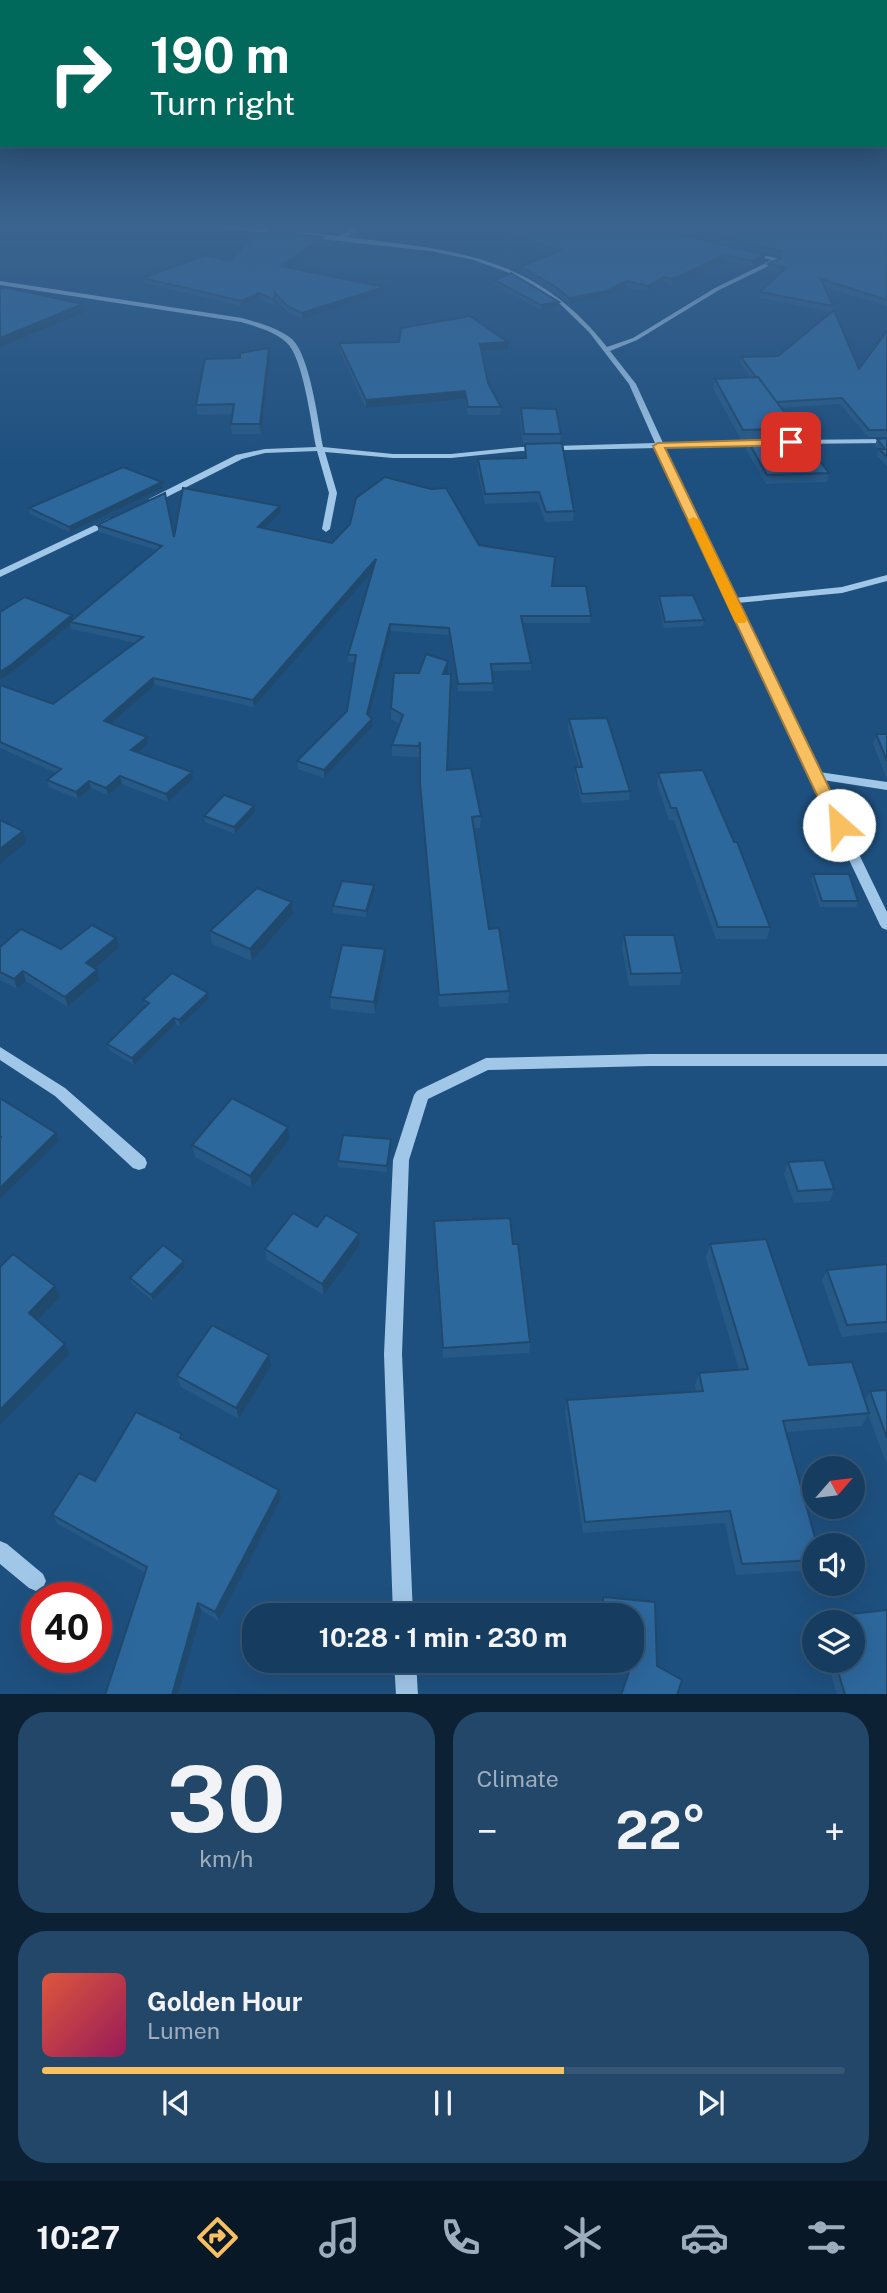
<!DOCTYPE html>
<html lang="en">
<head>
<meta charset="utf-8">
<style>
  :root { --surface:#163c5f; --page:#234768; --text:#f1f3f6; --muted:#9eadbd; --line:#355674; --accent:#f8c060 }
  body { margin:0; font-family:"Public Sans",sans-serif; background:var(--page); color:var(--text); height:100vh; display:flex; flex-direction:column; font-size:26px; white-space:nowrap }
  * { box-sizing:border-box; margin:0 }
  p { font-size:23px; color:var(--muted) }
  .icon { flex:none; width:38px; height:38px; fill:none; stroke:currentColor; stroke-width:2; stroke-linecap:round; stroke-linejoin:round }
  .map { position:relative; height:1694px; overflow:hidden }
  .drawer { display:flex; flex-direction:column; gap:18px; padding:18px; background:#0c2134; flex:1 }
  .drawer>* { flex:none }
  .hud { position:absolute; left:0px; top:0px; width:887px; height:147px; box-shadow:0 7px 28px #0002,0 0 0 2px var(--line); background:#00695c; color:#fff; overflow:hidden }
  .needle { width:46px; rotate:62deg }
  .fabs { position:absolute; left:802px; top:1456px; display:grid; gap:14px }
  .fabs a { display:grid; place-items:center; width:63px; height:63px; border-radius:50%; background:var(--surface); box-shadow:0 7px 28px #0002,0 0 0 2px var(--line); font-size:35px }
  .speed { position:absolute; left:21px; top:1582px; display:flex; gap:14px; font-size:35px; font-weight:700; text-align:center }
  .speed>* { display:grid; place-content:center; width:91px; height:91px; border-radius:50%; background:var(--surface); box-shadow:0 7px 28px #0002,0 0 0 2px var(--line); line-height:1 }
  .speed .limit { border:10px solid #d22; background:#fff; color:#111 }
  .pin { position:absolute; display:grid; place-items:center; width:60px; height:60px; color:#fff; margin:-30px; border-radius:14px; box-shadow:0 4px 10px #0006 }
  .me { position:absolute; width:77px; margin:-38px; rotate:334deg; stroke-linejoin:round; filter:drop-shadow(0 0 5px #0008) }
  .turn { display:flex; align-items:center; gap:24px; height:147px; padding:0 35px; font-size:32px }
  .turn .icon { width:91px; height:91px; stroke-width:2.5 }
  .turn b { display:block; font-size:49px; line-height:60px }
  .big { font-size:52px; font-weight:700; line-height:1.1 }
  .drawer .card { flex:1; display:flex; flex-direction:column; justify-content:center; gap:10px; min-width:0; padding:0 24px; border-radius:28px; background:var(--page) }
  .drawer .dial { align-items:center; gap:0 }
  .dial b { font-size:91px; line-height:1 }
  .song { display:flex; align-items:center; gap:21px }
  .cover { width:84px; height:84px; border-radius:10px; background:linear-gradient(135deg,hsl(10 70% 55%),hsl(330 70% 35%)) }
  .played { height:7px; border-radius:4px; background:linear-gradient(90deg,var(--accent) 65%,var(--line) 65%) }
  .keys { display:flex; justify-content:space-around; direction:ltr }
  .heat { display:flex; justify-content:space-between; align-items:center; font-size:38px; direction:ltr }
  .drawer .tiles { flex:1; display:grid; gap:18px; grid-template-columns:1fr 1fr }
  .card:last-child { grid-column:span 2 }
  .trip { position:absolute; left:242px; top:1603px; width:402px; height:70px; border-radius:28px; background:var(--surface); box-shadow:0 7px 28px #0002,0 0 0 2px var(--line); font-weight:700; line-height:70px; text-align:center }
  .tabs { display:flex; height:112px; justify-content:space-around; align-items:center; background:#091826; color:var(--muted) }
  .tabs .icon { width:49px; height:49px }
  .tabs .active { color:var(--accent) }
  .tabs b { font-size:32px; color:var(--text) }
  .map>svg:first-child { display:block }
</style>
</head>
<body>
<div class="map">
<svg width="887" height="1695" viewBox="0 0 887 1695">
  <rect width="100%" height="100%" fill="#1e507f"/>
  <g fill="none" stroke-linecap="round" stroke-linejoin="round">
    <g fill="#a1c7e8" fill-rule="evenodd">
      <path d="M195 225H219L339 236 360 225H367L346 237C454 250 535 255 607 347L633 338 715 288 772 260 710 244V242L779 259V261L719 290 637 340 610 351 636 384 663 443 762 441 766 443 762 445 665 448 734 598 842 587 887 575V581L842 593 737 603 819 772 887 782V790L823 780 887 912V930L882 928 880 925 726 601 657 448 521 451 451 458H393L325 452 337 493 330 529 326 532 322 529 329 493 317 451 265 453 242 459 155 503H149V499L236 455 265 449 316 447C311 423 303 356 286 342 274 331 257 327 241 322L0 285V281L242 318C259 323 278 328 292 339 310 356 318 421 323 447L393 454H451L521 447 655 443 629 384 589 332 557 301 533 285 507 272 474 260 430 251Z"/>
      <polygon points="669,225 675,225 675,230 690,237 685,238 670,232"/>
      <polygon points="887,439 887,443 791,444 787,442 791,440"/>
      <polygon points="110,518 113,519 113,523 0,577 0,570"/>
      <polygon points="0,1047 65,1088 145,1158 147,1163 145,1168 139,1170 133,1168 55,1096 0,1060"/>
      <polygon points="649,1054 887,1054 887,1066 649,1066 488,1070 428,1099 409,1160 402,1354 413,1615 393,1615 384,1354 393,1160 414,1095 417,1091 486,1058"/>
      <polygon points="0,1541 7,1544 43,1574 46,1581 43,1588 36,1591 29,1588 0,1564"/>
      <polygon points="394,1661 416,1661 418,1695 396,1695"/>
    </g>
    <polygon fill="#e4f0fe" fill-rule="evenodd" points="0,225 8,225 0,229"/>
  </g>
  <g fill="#275987">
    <polygon points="290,225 347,225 336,233 291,229"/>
    <polygon points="402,225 669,225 668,227 678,234 765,255 764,261 752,267 725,261 672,285 664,282 647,291 627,287 607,297 569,304 552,291 521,272 521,267 553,253 479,232 467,237 431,229 426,231"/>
    <polygon points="677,225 887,225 887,306 824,287 833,306 831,312 759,298 760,292 781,273 767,270 768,264 780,258 780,256 683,233 678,229"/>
    <polygon points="323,237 324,242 287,268 384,293 302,319 288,312 275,299 275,306 259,298 241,306 144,283 143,278 229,261"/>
    <polygon points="494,280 559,302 559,306 541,310 494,284"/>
    <polygon points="887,331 887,437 868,437 840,404 781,408 797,429 795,438 741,440 713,388 715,379 750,378 740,363 741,357 859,369"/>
    <polygon points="508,342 508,349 481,351 488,383 501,407 500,415 468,415 465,399 366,408 340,351 339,343"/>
    <polygon points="270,357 261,434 232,434 231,424 233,414 198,415 196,405"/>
    <polygon points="521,408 561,434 560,443 574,511 573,521 545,522 538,502 485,504 477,469 478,459 525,458 525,444 523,444 520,418"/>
    <polygon points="887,438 887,466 877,456 879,450 875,446 877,439"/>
    <polygon points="748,441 829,473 827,482 766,484 746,449"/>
    <polygon points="162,482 163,488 70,532 30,514 29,508"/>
    <polygon points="281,513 264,528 332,543 479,545 552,586 591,616 590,623 522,623 531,663 531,670 492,671 493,691 458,691 449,635 391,631 369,715 373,726 324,778 298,769 297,761 347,711 355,662 348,662 348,655 373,570 254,707 155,685 111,723 148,744 139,752 193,779 168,802 122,784 108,795 91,788 78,799 49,787 47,780 56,773 0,748 0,685 53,704 136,643 71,629 70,625 13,672 0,680 0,612 73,619 156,550 99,532 97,525 174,537"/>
    <polygon points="659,596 704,620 703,626 664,628 658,601"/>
    <polygon points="448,672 447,770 481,816 480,828 474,828 489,929 509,991 508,1003 439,1007 421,795 420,754 419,757 392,756 392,745 400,724 391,719 391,708 419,673"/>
    <polygon points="569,719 630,791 629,800 582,803 575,777 575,767 579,767 568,728"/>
    <polygon points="876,734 887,734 887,779 873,744"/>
    <polygon points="658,773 734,842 770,927 767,939 716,939 674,820 669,820 657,784"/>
    <polygon points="255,812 235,834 205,822 204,816"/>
    <polygon points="813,874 858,901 856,907 820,907 811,880"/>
    <polygon points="374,885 375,891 366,917 333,913 333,906"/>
    <polygon points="292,902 293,914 252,961 212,944 210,931"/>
    <polygon points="624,935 682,973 680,985 629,986 622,948"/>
    <polygon points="0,947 61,949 119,948 95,968 99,980 68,1007 26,981 17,989 0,980"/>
    <polygon points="385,949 386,961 375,1014 331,1009 330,997"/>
    <polygon points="208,993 209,999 180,1026 176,1024 134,1065 109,1050 107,1044 146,1007 143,1000"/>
    <polygon points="288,1127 290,1139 252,1188 195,1157 192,1145"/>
    <polygon points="391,1139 391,1145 387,1172 338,1167 338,1161"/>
    <polygon points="788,1162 834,1189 830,1201 794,1203 784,1174"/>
    <polygon points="434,1221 513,1244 530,1342 529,1353 443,1358"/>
    <polygon points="317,1227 359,1234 360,1245 324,1295 267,1260 265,1249"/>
    <polygon points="710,1244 809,1365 865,1401 870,1391 887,1390 887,1465 868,1414 862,1426 786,1432 814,1545 814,1570 736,1575 725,1523 583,1533 565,1412 567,1400 696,1391 695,1385 699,1373 739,1370 706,1258"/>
    <polygon points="184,1261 185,1267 153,1301 132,1284 130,1278"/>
    <polygon points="887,1264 887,1332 842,1337 822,1281 827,1270"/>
    <polygon points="271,1366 239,1419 181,1387 177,1376"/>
    <polygon points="182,1434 184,1440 281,1499 219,1621 202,1611 178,1695 105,1695 146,1573 58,1524 52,1515 95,1481"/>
    <polygon points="603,1597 655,1602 657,1666 677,1695 639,1642 632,1641 632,1615 601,1615 601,1605"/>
    <polygon points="887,1610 887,1695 837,1695 827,1661 852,1661 852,1622 819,1622 823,1617"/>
  </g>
  <g fill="#20496e">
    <polygon points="339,225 347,225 336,233 336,228"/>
    <polygon points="431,225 431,229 426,231 426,226"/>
    <polygon points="479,227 479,232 467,237 467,232"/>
    <polygon points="323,237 324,242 282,271 281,266"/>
    <polygon points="725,255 725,261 672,285 673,279"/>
    <polygon points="765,255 764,261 752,267 753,261"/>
    <polygon points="664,277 664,282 647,291 648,286"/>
    <polygon points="627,281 627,287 607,297 569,304 569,298"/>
    <polygon points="384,287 384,293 302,319 302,313"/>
    <polygon points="259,293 259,298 241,306 241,301"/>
    <polygon points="559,302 559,306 541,310 541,305"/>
    <polygon points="83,304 85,312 0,347 0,338"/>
    <polygon points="508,342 508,349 480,352 480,344"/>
    <polygon points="269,348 270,357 261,434 260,424"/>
    <polygon points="465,391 465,399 366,408 366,400"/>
    <polygon points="162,482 163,488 70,532 69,527"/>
    <polygon points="280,506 281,513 259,533 258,527"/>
    <polygon points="376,559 377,566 254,707 253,700"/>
    <polygon points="72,615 74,622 70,622 70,625 13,672 0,680 0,672"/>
    <polygon points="390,624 391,631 368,721 367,714"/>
    <polygon points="448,661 448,672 443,685 443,674"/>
    <polygon points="153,678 155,685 106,728 104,721"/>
    <polygon points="372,719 373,726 324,778 324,770"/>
    <polygon points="147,737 148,744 133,757 131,750"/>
    <polygon points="192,772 193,779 168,802 166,794"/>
    <polygon points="120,776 122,784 108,795 106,788"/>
    <polygon points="89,781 91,788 78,799 76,792"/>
    <polygon points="254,806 255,812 235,834 234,827"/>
    <polygon points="23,831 26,843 0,864 0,849"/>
    <polygon points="374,885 375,891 366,917 366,911"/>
    <polygon points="292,902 293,914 252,961 250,949"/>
    <polygon points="116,938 119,948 89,973 86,963"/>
    <polygon points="385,949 386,961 375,1014 374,1002"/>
    <polygon points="97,970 99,980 68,1007 65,997"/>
    <polygon points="23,971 26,981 17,989 14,979"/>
    <polygon points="208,993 209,999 180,1026 179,1020"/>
    <polygon points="174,1018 176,1024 134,1065 132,1058"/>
    <polygon points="288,1127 290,1139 252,1188 250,1176"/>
    <polygon points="56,1133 59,1141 0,1199 0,1188"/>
    <polygon points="391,1139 391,1145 387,1172 387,1166"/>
    <polygon points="359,1234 360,1245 324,1295 322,1284"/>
    <polygon points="184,1261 185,1267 153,1301 151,1295"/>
    <polygon points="55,1286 60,1297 34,1324 29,1313"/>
    <polygon points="65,1344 70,1354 0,1425 0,1410"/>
    <polygon points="269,1355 271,1366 239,1419 236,1408"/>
    <polygon points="279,1490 281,1499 219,1621 215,1612"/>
    <polygon points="198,1603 202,1611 178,1695 172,1695"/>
  </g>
  <g fill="#2d689d" stroke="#20496e" stroke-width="2">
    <polygon points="309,225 339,225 336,228"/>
    <polygon points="436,225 668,225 668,227 678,234 765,255 753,261 725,255 673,279 664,277 648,286 627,281 607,291 569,298 553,285 521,267 561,250 479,227 467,232"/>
    <polygon points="681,225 887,225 887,300 821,279 833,306 760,292 786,268 768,264 781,258 781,251 684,227"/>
    <polygon points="271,231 323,237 281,266 384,287 302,313 287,306 275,293 274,300 259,293 241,301 143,278 205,255 229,261 252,238"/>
    <polygon points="511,273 559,302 541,305 494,280"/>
    <polygon points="4,287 83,304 0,338 0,289"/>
    <polygon points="834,310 859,369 887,331 887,430 869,430 842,398 776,402 758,377 756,377 741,357 778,356"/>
    <polygon points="470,316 508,342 480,344 488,383 501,407 468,407 465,391 366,400 339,343 399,342 401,328"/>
    <polygon points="269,348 260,424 231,424 234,404 196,405 205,359 240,358 240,353"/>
    <polygon points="758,377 797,429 743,430 715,379"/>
    <polygon points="521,408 556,409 561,434 524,434"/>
    <polygon points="887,438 887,457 879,449 885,449 877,439"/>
    <polygon points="803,440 829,473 767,475 748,441"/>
    <polygon points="562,443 574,511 546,512 539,492 485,494 478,459 526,458 525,444"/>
    <polygon points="123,467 162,482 69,527 29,508"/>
    <polygon points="385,477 431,489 446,488 479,545 555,557 552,586 586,586 591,616 521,616 531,663 491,664 493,683 458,684 449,628 390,624 367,714 372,719 324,770 297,761 347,711 356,655 348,655 376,559 253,700 153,678 104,721 147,737 131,750 192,772 166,794 120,776 106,788 89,781 76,792 47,780 61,769 0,742 0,685 53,704 143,637 70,622 162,546 97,525 165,493 174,537 183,488 280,506 258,527 332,543 350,524 356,498"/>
    <polygon points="693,595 704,620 665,622 659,596"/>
    <polygon points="25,597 72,615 11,665 0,672 0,612"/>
    <polygon points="426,654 448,661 443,674 451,674 447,770 471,768 481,816 472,817 489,929 499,928 509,991 439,995 420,783 420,742 419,746 392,745 403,715 391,708 394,673 419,673"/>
    <polygon points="607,718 630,791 582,794 575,767 582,767 569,719"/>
    <polygon points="876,734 887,734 887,761"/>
    <polygon points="703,770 734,842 737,842 770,927 718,927 676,808 671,808 658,773"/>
    <polygon points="224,795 254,806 234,827 204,816"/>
    <polygon points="0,820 23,831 0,849"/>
    <polygon points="813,874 849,874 858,901 822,901"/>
    <polygon points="342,881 374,885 366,911 333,906"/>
    <polygon points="257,888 292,902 250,949 210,931"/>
    <polygon points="92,925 116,938 86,963 97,970 65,997 23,971 14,979 0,972 0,947 21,929 61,949"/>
    <polygon points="624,935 674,935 682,973 631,974"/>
    <polygon points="342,945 385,949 374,1002 330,997"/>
    <polygon points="172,973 208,993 179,1020 174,1018 132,1058 107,1044 149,1003 143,1000"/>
    <polygon points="0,1098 56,1133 0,1188 0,1138 1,1137 0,1136"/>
    <polygon points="232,1098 288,1127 250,1176 192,1145"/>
    <polygon points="343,1135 391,1139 387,1166 338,1161"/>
    <polygon points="824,1160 834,1189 798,1191 788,1162"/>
    <polygon points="293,1213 317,1227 326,1215 359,1234 322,1284 265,1249"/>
    <polygon points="510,1218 513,1244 518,1244 530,1342 443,1348 434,1221"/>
    <polygon points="766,1239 809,1365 852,1362 869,1413 783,1421 817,1545 814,1545 814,1560 742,1564 730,1511 585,1522 567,1400 703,1391 699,1373 748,1369 710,1244"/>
    <polygon points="163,1245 184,1261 151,1295 130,1278"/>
    <polygon points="13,1254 55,1286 29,1313 65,1344 0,1410 0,1267"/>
    <polygon points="887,1264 887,1322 847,1325 827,1270"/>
    <polygon points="212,1325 269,1355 236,1408 177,1376"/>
    <polygon points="887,1390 887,1438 870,1391"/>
    <polygon points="136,1412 182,1434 180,1438 279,1490 215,1612 198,1603 172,1695 105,1695 147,1567 52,1515 79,1473 95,1481"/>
    <polygon points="603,1597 655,1602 657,1666 682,1680 677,1695 621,1695 642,1634 632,1633 632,1615 603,1615"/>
    <polygon points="887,1610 887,1695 845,1695 835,1661 852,1661 852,1622 824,1622 823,1617"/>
  </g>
  <linearGradient id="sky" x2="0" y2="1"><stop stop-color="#102c46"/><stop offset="0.49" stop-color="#3b6490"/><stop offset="1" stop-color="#3b6490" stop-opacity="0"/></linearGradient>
  <rect width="887" height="463" fill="url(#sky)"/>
  <polygon fill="#f8c060" stroke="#a17d3e" stroke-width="2" points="791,439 796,442 795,445 665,448 847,825 839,830 831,825 653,446 658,443"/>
  <polygon fill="#f59e0b" points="693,517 699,520 747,620 745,623 736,623 734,620 688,520"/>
</svg>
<div class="fabs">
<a><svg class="needle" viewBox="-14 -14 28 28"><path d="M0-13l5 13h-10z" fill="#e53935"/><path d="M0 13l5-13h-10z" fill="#9eadbd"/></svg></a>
<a><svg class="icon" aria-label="sound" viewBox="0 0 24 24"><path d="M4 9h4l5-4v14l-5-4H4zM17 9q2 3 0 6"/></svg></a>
<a><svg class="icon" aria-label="layers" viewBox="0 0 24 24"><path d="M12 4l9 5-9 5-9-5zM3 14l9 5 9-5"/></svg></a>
</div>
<div class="speed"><div class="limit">40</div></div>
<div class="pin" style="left:791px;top:442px;background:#d93025"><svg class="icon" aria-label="arrive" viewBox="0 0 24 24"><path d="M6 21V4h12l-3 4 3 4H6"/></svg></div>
<svg class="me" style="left:839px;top:825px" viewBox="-20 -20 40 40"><circle r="19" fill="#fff"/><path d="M0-13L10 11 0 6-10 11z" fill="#f8c060"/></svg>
<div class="trip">10:28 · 1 min · 230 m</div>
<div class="hud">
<div class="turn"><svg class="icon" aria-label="right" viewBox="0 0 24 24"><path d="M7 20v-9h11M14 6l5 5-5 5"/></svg><div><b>190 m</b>Turn right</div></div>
</div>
</div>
<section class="drawer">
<div class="tiles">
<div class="card dial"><b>30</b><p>km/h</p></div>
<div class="card"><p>Climate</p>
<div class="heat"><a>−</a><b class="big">22°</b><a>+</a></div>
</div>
<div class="card">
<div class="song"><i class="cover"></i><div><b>Golden Hour</b><p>Lumen</p></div></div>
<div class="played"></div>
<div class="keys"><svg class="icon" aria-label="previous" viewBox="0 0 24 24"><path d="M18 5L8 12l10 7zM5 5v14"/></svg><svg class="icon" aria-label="pause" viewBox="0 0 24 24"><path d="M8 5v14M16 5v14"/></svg><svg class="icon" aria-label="next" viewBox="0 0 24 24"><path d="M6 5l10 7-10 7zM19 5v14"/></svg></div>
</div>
</div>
</section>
<nav class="tabs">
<b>10:27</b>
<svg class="icon active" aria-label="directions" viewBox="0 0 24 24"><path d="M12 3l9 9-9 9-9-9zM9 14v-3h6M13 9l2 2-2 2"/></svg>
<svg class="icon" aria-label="music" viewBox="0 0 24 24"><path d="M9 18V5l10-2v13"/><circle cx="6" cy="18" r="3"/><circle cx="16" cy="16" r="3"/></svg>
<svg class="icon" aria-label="phone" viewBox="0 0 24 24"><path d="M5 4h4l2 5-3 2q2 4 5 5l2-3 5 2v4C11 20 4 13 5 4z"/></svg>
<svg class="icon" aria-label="climate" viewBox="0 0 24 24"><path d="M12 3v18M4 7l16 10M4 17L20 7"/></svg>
<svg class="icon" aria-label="car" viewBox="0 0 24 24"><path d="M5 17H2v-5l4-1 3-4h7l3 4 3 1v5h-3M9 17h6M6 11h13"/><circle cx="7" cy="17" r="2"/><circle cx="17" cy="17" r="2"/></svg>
<svg class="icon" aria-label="filters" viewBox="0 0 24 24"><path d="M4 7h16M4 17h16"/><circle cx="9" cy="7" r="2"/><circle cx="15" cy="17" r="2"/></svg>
</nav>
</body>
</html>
